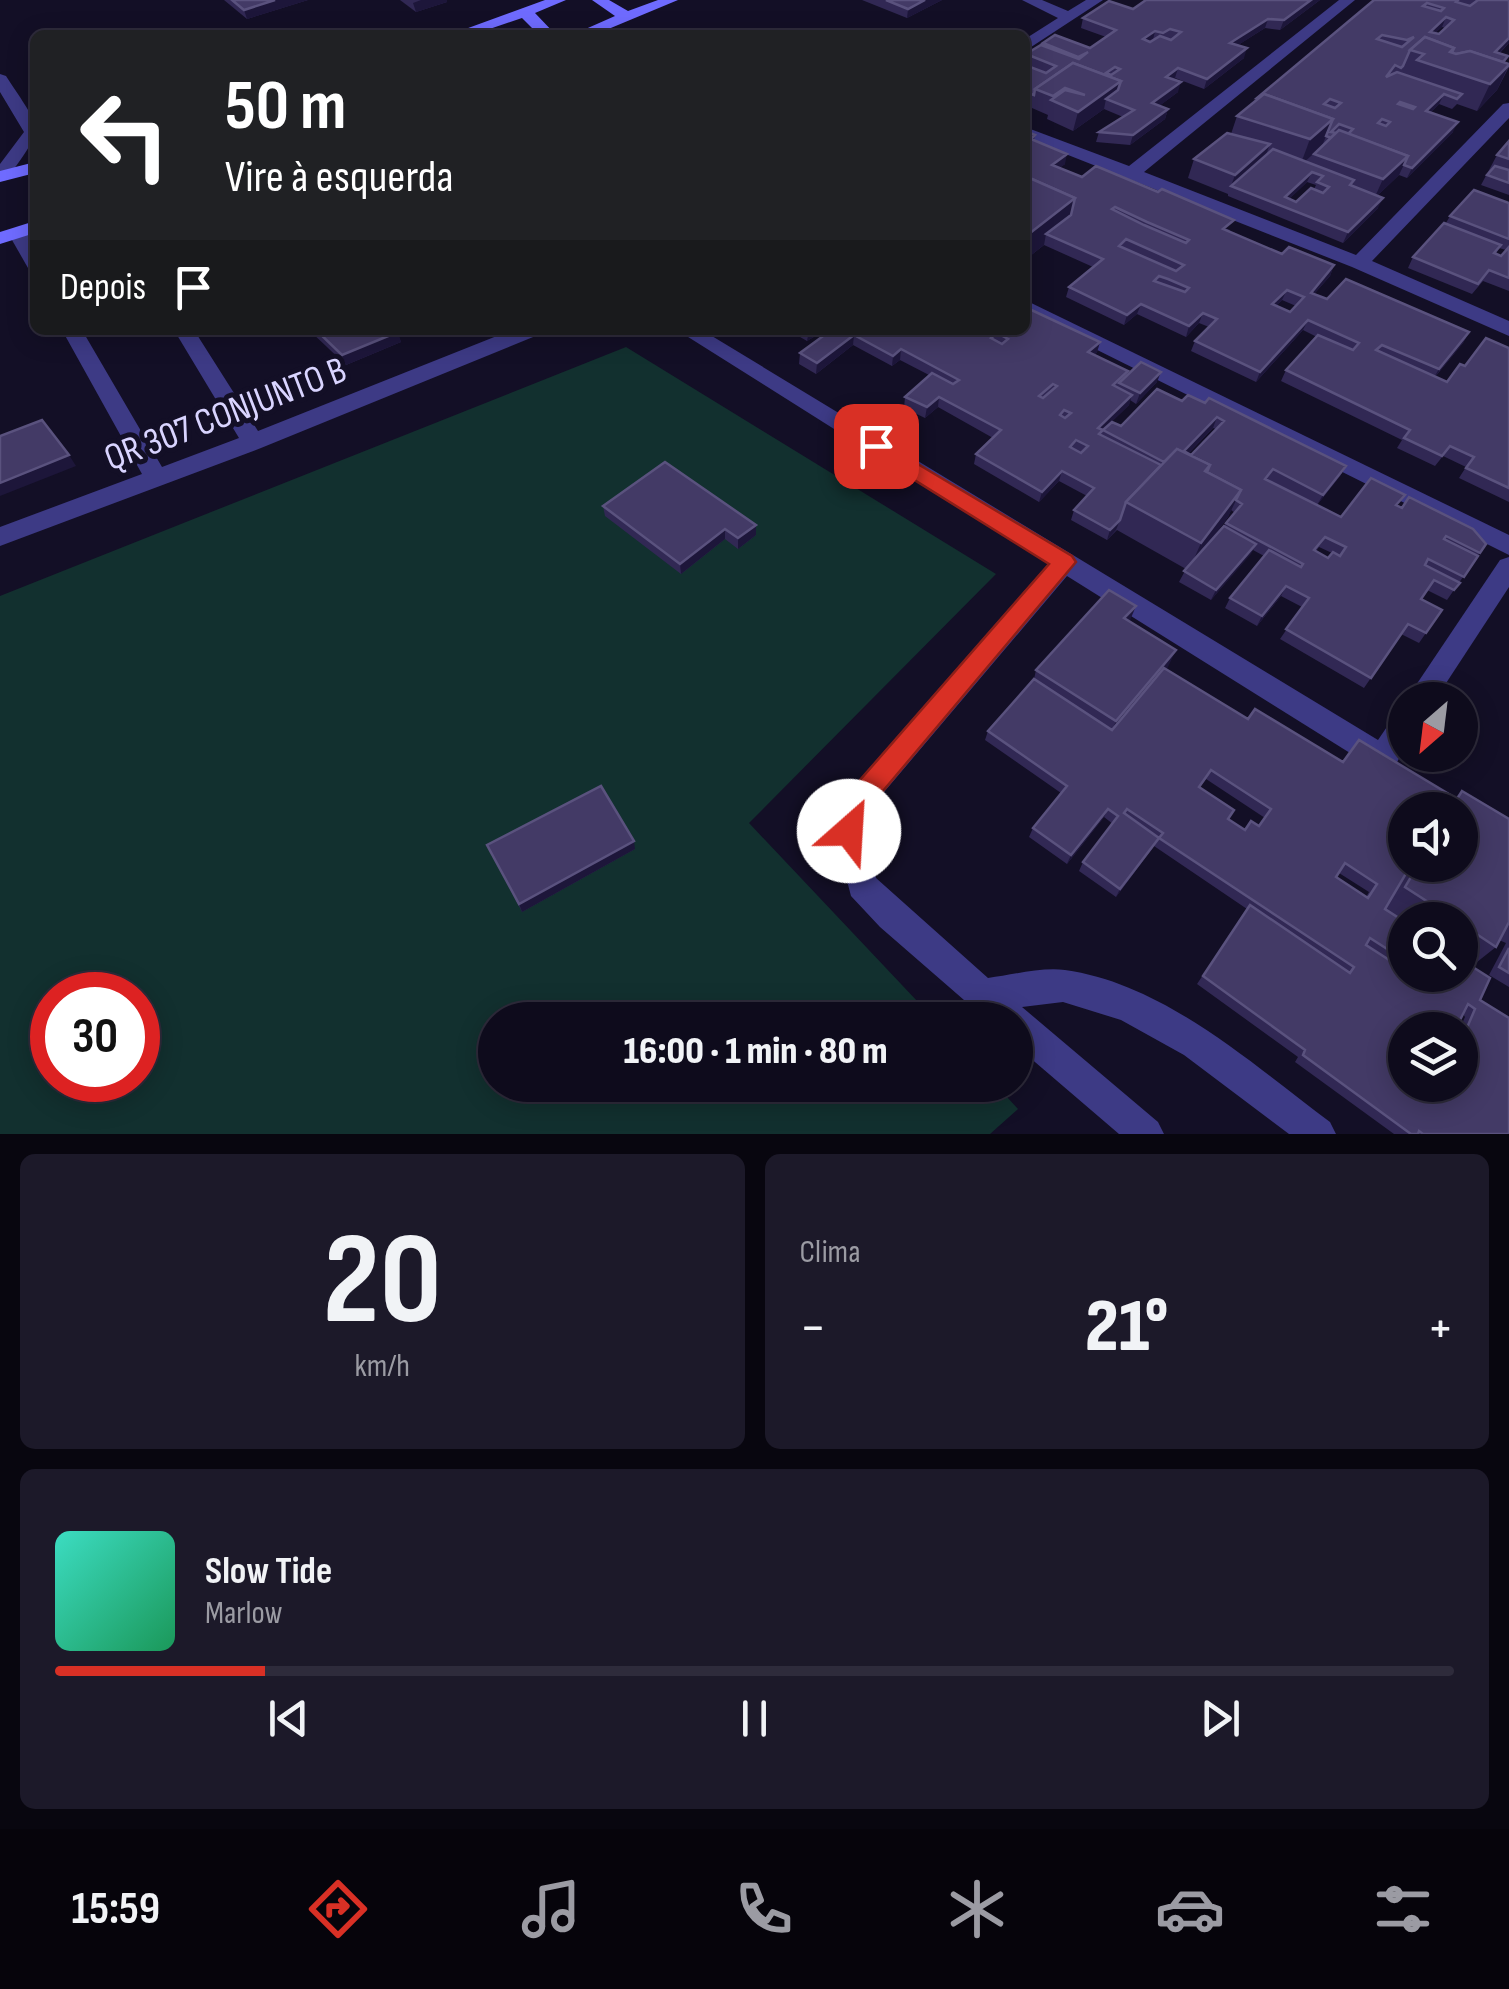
<!DOCTYPE html>
<html lang="pt">
<head>
<meta charset="utf-8">
<style>
  :root { --surface:#0e0b1c; --page:#1c1929; --text:#f1f3f6; --muted:#9b9ba3; --line:#2e2b3b; --accent:#d93025 }
  body { margin:0; font-family:"Sofia Sans Condensed",sans-serif; background:var(--page); color:var(--text); height:100vh; display:flex; flex-direction:column; font-size:38px; white-space:nowrap }
  * { box-sizing:border-box; margin:0 }
  p { font-size:32px; color:var(--muted) }
  .icon { flex:none; width:55px; height:55px; fill:none; stroke:currentColor; stroke-width:2; stroke-linecap:round; stroke-linejoin:round }
  .map { position:relative; height:1134px; overflow:hidden }
  .details { display:flex; flex-direction:column; gap:20px; padding:20px; background:#08060f; flex:1 }
  .details>* { flex:none }
  .guide { position:absolute; left:30px; top:30px; width:1000px; height:305px; border-radius:15px; box-shadow:0 5px 25px #0003,0 0 0 2px var(--line); background:#202124; color:#fff; overflow:hidden }
  .needle { width:65px; rotate:208deg }
  .tools { position:absolute; left:1388px; top:682px; display:grid; gap:20px }
  .tools a { display:grid; place-items:center; width:90px; height:90px; border-radius:50%; background:var(--surface); box-shadow:0 5px 25px #0003,0 0 0 2px var(--line); font-size:50px }
  .speed { position:absolute; left:30px; top:972px; display:flex; gap:20px; font-size:50px; font-weight:700; text-align:center }
  .speed>* { display:grid; place-content:center; width:130px; height:130px; border-radius:50%; background:var(--surface); box-shadow:0 5px 25px #0003,0 0 0 2px var(--line); line-height:1 }
  .speed .limit { border:15px solid #d22; background:#fff; color:#111 }
  .pin { position:absolute; display:grid; place-items:center; width:85px; height:85px; color:#fff; margin:-42px; border-radius:20px; box-shadow:0 5px 15px #0006 }
  .me { position:absolute; width:110px; margin:-55px; rotate:26deg; stroke-linejoin:round; filter:drop-shadow(0 0 8px #0008) }
  .turn { display:flex; align-items:center; gap:35px; height:210px; padding:0 30px; font-size:45px }
  .turn .icon { width:130px; height:130px; stroke-width:2.5 }
  .turn b { display:block; font-size:70px; line-height:85px }
  .then { display:flex; align-items:center; height:95px; padding:0 30px; background:#0003; gap:20px; font-size:38px }
  .big { font-size:75px; font-weight:800; line-height:1.1 }
  .details .widget { flex:1; display:flex; flex-direction:column; justify-content:center; gap:15px; min-width:0; padding:0 35px; border-radius:15px; background:var(--page) }
  .details .dial { align-items:center; gap:0 }
  .dial b { font-size:130px; line-height:1 }
  .song { display:flex; align-items:center; gap:30px }
  .cover { width:120px; height:120px; border-radius:15px; background:linear-gradient(135deg,hsl(170 70% 55%),hsl(150 70% 35%)) }
  .played { height:10px; border-radius:5px; background:linear-gradient(90deg,var(--accent) 15%,var(--line) 15%) }
  .keys { display:flex; justify-content:space-around; direction:ltr }
  .heat { display:flex; justify-content:space-between; align-items:center; font-size:55px; direction:ltr }
  .details .tiles { flex:1; display:grid; gap:20px; grid-template-columns:1fr 1fr }
  .widget:last-child { grid-column:span 2 }
  .trip { position:absolute; left:478px; top:1002px; width:555px; height:100px; border-radius:50px; background:var(--surface); box-shadow:0 5px 25px #0003,0 0 0 2px var(--line); font-weight:800; line-height:100px; text-align:center }
  .tabs { display:flex; height:160px; justify-content:space-around; align-items:center; background:#06040b; color:var(--muted) }
  .tabs .icon { width:70px; height:70px }
  .tabs .on { color:var(--accent) }
  .tabs b { font-size:45px; color:var(--text) }
  .map>svg:first-child { display:block }
</style>
</head>
<body>
<div class="map">
<svg width="1509" height="1134" viewBox="0 0 1509 1134">
  <rect width="100%" height="100%" fill="#130f26"/>
  <path fill="#12302f" fill-rule="evenodd" d="M626 347 996 574 749 823 935 1020H495V1085H996L1018 1109 990 1134H0V596ZM52 995H138V1080H52Z"/>
  <g fill="none" stroke-linecap="round" stroke-linejoin="round">
    <g fill="#3d3a85" fill-rule="evenodd">
      <polygon points="1022,0 1042,0 1068,11 1086,0 1103,0 1025,51 1025,39 1058,18"/>
      <polygon points="1339,0 1355,0 1144,172 1356,255 1503,104 1509,103 1509,118 1372,261 1509,321 1509,336 1352,267 1025,138 1025,127 1129,166"/>
      <polygon points="17,227 24,229 35,247 35,270 28,268 8,233"/>
      <polygon points="1025,300 1509,535 1509,555 1025,314"/>
      <polygon points="62,330 82,330 162,467 239,438 174,330 194,330 258,431 512,330 541,330 538,335 261,448 0,546 0,527 142,474"/>
      <path d="M677 330H702L1378 740 1395 715 1405 711V747L1394 768 1384 771 1374 768 1067 576 879 798 864 831 876 878 988 978C1012 975 1041 967 1065 970 1165 984 1252 1064 1330 1122L1336 1134H1289L1184 1055 1121 1020 1063 1002 1022 1007 1158 1122 1164 1134H1119L1015 1045V1020H987L880 927 851 896 834 831 859 780 1048 564Z"/>
      <polygon points="1509,557 1509,587 1435,700 1406,700 1500,560"/>
    </g>
    <path fill="#3d3a85" fill-rule="evenodd" d="M0 74 6 76C42 131 46 126 6 180L0 181V164L24 132 0 92Z"/>
    <g fill="#6f6bff" fill-rule="evenodd">
      <polygon points="545,0 566,0 535,13 556,35 539,35 522,18 472,35 449,35"/>
      <polygon points="592,0 609,0 628,11 658,0 678,0 594,35 572,35 615,16"/>
      <polygon points="35,162 35,173 0,182 0,171"/>
      <polygon points="35,221 35,233 0,244 0,232"/>
    </g>
  </g>
  <g fill="#312854" fill-rule="evenodd">
    <polygon points="224,0 308,0 247,19"/>
    <polygon points="400,0 447,0 447,2 416,12"/>
    <polygon points="862,0 942,0 907,18"/>
    <polygon points="1146,0 1320,0 1280,30 1265,28 1238,45 1244,58 1204,89 1175,78 1173,79 1178,92 1159,106 1168,109 1165,119 1130,145 1096,142 1099,132 1123,117 1104,109 1073,131 1047,119 1048,115 1032,108 1032,105 1025,102 1026,54 1043,46 1043,43 1090,48 1106,37 1081,28 1083,18 1133,9"/>
    <path d="M1374 0H1509V43L1499 54 1508 56 1505 62 1509 64V67L1497 90 1477 111 1457 104 1452 109 1439 104 1431 112 1453 132 1407 178 1399 175 1378 195V208L1343 243 1228 196V194L1188 178 1194 159 1231 134 1237 116 1256 101 1257 98ZM1442 27 1445 28 1439 34 1435 33ZM1307 182 1316 185 1314 189 1296 202 1289 199Z"/>
    <path d="M1025 131 1035 135 1034 140 1065 164 1059 168 1230 230 1229 232 1282 254 1334 265 1330 276 1314 294 1327 299 1469 332 1463 343 1435 377 1447 382 1465 366 1509 348V502L1459 478 1466 467 1443 456 1435 466 1397 448 1402 440 1281 381 1286 370 1317 337 1303 330 1256 382 1191 351 1195 341 1209 327 1199 323 1186 337 1137 314 1124 325 1066 297 1069 287 1093 267 1044 245 1025 260ZM1282 300 1296 306 1290 312 1276 306Z"/>
    <polygon points="1509,141 1509,195 1481,185 1497,155"/>
    <path d="M1509 203V291L1483 281 1472 294 1408 268 1413 257 1446 223 1450 216ZM1499 248 1506 250 1501 256 1496 254Z"/>
    <polygon points="309,330 396,330 401,342 346,365"/>
    <polygon points="765,330 786,330 777,337"/>
    <path d="M788 330H1025L1100 342 1097 352 1094 355 1128 371 1126 376 1157 382 1136 404 1130 400 1129 405 1103 430 1121 426 1182 401 1346 466 1340 476 1317 505 1341 517 1398 506 1486 544 1447 600 1427 590 1421 599 1442 610 1419 643 1401 634 1364 688 1280 639 1302 607 1281 596 1257 626 1225 608 1230 598 1264 556 1253 550 1211 600 1179 582 1186 569 1117 530 1107 540 1071 520 1074 510 1087 496 1059 481 1039 502 974 464 976 454 993 438 938 407 925 418 904 408 905 397 929 375 900 360 892 366 853 345 816 374 799 364 800 353 821 337 817 335 807 341ZM1213 428 1216 429 1191 455 1188 454ZM1231 510 1235 513 1209 542 1228 517ZM1319 547 1332 553 1328 558 1316 551Z"/>
    <polygon points="603,506 756,525 756,535 738,549 725,539 681,574 605,516"/>
    <path d="M1129 621 1167 669 1248 719 1445 809 1462 791 1509 819V987L1489 975 1506 943 1499 940 1496 947 1472 966 1480 1000 1509 1134H1394L1295 1062 1298 1057 1197 984 1247 909 1154 846 1116 897 1079 871 1083 862 1113 824 1104 817 1067 864 1029 837 1033 828 1061 793 985 740 988 731 1034 679 1036 670ZM1206 779 1265 818 1259 826 1245 830 1228 819 1199 788ZM1405 810H1460V865H1405ZM1339 873 1369 892 1366 897 1336 877ZM1405 920H1460V975H1405ZM1463 1014 1465 1017 1459 1030 1460 1085H1405Z"/>
    <polygon points="487,845 635,849 522,912"/>
  </g>
  <g fill="#1d163a">
    <polygon points="275,0 308,0 247,19 244,10"/>
    <polygon points="421,0 447,0 447,2 416,12 413,3"/>
    <polygon points="925,0 942,0 907,18 908,9"/>
    <polygon points="1311,0 1320,0 1280,30 1284,20"/>
    <polygon points="1446,17 1442,27 1426,41 1430,32"/>
    <polygon points="1268,19 1265,28 1227,52 1230,43"/>
    <polygon points="1155,31 1153,40 1140,49 1143,39"/>
    <polygon points="1509,38 1509,43 1490,62 1495,52"/>
    <polygon points="1247,48 1244,58 1204,89 1207,79"/>
    <polygon points="1509,65 1497,90 1477,111 1490,84"/>
    <polygon points="1178,68 1175,78 1163,86 1166,77"/>
    <polygon points="1121,81 1116,100 1106,99 1104,109 1073,131 1078,112"/>
    <polygon points="1181,82 1178,92 1150,113 1152,103"/>
    <polygon points="1444,94 1439,104 1422,121 1426,111"/>
    <polygon points="1168,109 1165,119 1130,145 1133,135"/>
    <polygon points="1333,119 1322,146 1300,166 1310,139"/>
    <polygon points="1458,122 1453,132 1407,178 1412,168"/>
    <polygon points="1270,144 1263,163 1231,186 1235,175"/>
    <polygon points="1067,154 1065,164 1050,175 1052,165"/>
    <polygon points="1408,156 1399,175 1374,199 1383,179"/>
    <polygon points="1312,172 1307,182 1281,207 1285,197"/>
    <polygon points="1075,198 1068,225 1046,234 1044,245 1025,260 1025,237"/>
    <polygon points="1383,198 1378,208 1343,243 1348,232"/>
    <polygon points="1334,265 1330,276 1306,303 1311,293"/>
    <polygon points="1287,290 1282,300 1268,315 1272,304"/>
    <polygon points="1141,304 1137,314 1124,325 1127,315"/>
    <polygon points="1203,313 1199,323 1186,337 1189,326"/>
    <polygon points="1308,320 1303,330 1256,382 1260,372"/>
    <polygon points="777,330 786,330 777,337"/>
    <polygon points="809,330 817,330 817,335 807,341"/>
    <polygon points="398,332 401,342 346,365 342,355"/>
    <polygon points="1469,332 1463,343 1433,379 1439,369"/>
    <polygon points="854,335 853,345 816,374 817,363"/>
    <polygon points="1100,342 1097,352 1085,362 1088,352"/>
    <polygon points="901,349 900,360 892,366 893,356"/>
    <polygon points="1161,372 1157,382 1136,404 1140,393"/>
    <polygon points="1132,395 1129,405 1095,438 1098,428"/>
    <polygon points="939,397 938,407 925,418 927,407"/>
    <polygon points="1217,417 1213,428 1180,462 1184,451"/>
    <polygon points="69,455 76,466 0,496 0,483"/>
    <polygon points="1346,466 1340,476 1317,505 1323,495"/>
    <polygon points="1062,471 1059,481 1039,502 1042,492"/>
    <polygon points="1241,490 1228,517 1189,570 1201,543"/>
    <polygon points="1120,520 1116,530 1107,540 1110,530"/>
    <polygon points="756,525 756,535 738,549 738,538"/>
    <polygon points="725,529 725,539 681,574 680,564"/>
    <polygon points="1256,544 1251,554 1211,600 1216,590"/>
    <polygon points="1286,586 1281,596 1257,626 1262,616"/>
    <polygon points="1136,606 1128,625 1124,618"/>
    <polygon points="1176,650 1167,669 1108,739 1116,721"/>
    <polygon points="1108,809 1104,817 1067,864 1071,855"/>
    <polygon points="1159,838 1154,846 1116,897 1120,889"/>
    <polygon points="634,841 635,849 522,912 519,904"/>
  </g>
  <g fill="#433a66" stroke="#5a527e" stroke-width="2.5" fill-rule="evenodd">
    <polygon points="232,0 275,0 244,10"/>
    <polygon points="886,0 925,0 908,9"/>
    <path d="M1146 0H1311L1284 20 1268 19 1230 43 1247 48 1207 79 1178 68 1166 77 1181 82 1152 103 1168 109 1133 135 1099 132 1134 110 1106 99 1118 90 1121 81 1073 63 1035 89 1034 95 1025 92V65L1046 73 1056 66 1026 54 1041 45 1079 59 1088 52 1078 57 1043 43 1055 35 1090 48 1116 30 1083 18 1109 1 1133 9ZM1170 29 1181 32 1171 40 1160 36 1150 42 1143 39 1155 31 1163 33ZM1115 67 1120 69 1111 75 1106 73Z"/>
    <path d="M1374 0H1458L1456 2 1470 6 1478 0H1509V38L1495 52 1508 56 1503 62 1470 51 1456 54 1452 53 1454 48 1425 37 1410 50 1403 66 1401 68 1395 65 1386 77 1397 72 1462 94 1457 99 1444 94 1426 111 1458 122 1412 168 1404 165 1408 156 1348 134 1353 129 1339 124 1331 132 1336 133 1331 138 1326 136 1333 119 1264 94 1259 98H1257ZM1427 3 1444 8 1441 11 1423 6ZM1446 17 1454 20 1439 34 1430 32ZM1382 35 1407 40 1414 37 1402 47 1377 39ZM1330 99 1341 103 1335 108 1324 104ZM1400 102 1415 107 1413 109 1398 104ZM1382 119 1390 122 1386 126 1378 123Z"/>
    <polygon points="1425,37 1454,48 1450,52 1456,54 1470,51 1509,64 1509,65 1490,84 1417,60 1424,54 1410,50"/>
    <polygon points="1073,63 1121,81 1078,112 1051,100 1065,90 1085,95 1065,88 1053,96 1035,89"/>
    <polygon points="1264,94 1333,119 1310,139 1237,116"/>
    <polygon points="1339,130 1408,156 1383,179 1314,154"/>
    <path d="M1025 131 1035 135 1031 139 1067 154 1052 165 1082 177 1096 166 1158 192 1162 189 1234 220 1223 229 1282 254 1289 247 1334 265 1311 293 1327 299 1346 279 1469 332 1439 369 1382 345 1376 350 1447 382 1460 364 1465 366 1486 338 1509 348V488L1466 468 1474 457 1450 446 1442 456 1404 438 1410 430 1286 370 1318 335 1353 350 1359 343 1308 320 1260 372 1195 341 1217 319 1203 313 1189 326 1141 304 1127 315 1069 287 1103 259 1046 234 1071 215 1075 198 1025 176ZM1115 207 1147 222 1189 240 1186 243 1144 225 1112 209ZM1126 239 1184 265 1176 271 1119 246ZM1159 276 1168 279 1189 288 1185 292 1154 281ZM1287 290 1304 297 1290 312 1272 304Z"/>
    <polygon points="1227,133 1270,144 1235,175 1194,159"/>
    <polygon points="1509,141 1509,159 1497,155"/>
    <path d="M1273 149 1354 180 1350 185 1383 198 1348 232 1231 186ZM1312 172 1323 176 1317 182 1329 187 1323 193 1311 188 1296 202 1285 197Z"/>
    <polygon points="1495,166 1509,170 1509,183 1487,175"/>
    <polygon points="1025,176 1075,198 1025,237"/>
    <polygon points="1474,190 1509,203 1509,239 1450,216"/>
    <polygon points="1444,223 1501,245 1494,253 1501,256 1509,247 1509,278 1489,270 1478,284 1413,257"/>
    <path d="M1025 307 1100 342 1088 352 1128 371 1113 385 1132 395 1098 428 1103 430 1099 434 1161 465 1126 502 1120 520 1110 530 1074 510 1094 488 1062 471 1042 492 976 454 1001 430 939 397 927 407 905 397 932 373 953 384 959 380 901 349 893 356 854 335 817 363 800 353 830 331 828 330H1025ZM997 333 1008 339 1002 344 991 338ZM1053 384 1057 386 1043 398 1039 396ZM1064 410 1071 413 1065 418 1060 415ZM1076 440 1088 446 1081 453 1070 447Z"/>
    <polygon points="316,330 396,330 398,332 342,355"/>
    <polygon points="1141,362 1161,372 1140,393 1119,383"/>
    <path d="M1157 389 1182 401 1188 395 1205 403 1209 398 1346 466 1323 495 1273 469 1265 479 1341 517 1371 478 1405 495 1396 505 1402 508 1409 497 1473 529 1486 544 1480 553 1446 536 1444 539 1478 556 1464 577 1428 559 1425 565 1460 583 1454 590 1434 580 1421 599 1442 610 1426 633 1408 624 1371 678 1286 629 1309 598 1286 586 1262 616 1230 598 1269 550 1301 567 1303 564 1226 523 1242 504 1236 500 1241 490 1207 472 1210 465 1177 449 1164 462 1103 430 1112 422 1121 426ZM1217 417 1224 421 1191 455 1184 451ZM1325 537 1346 547 1340 556 1333 552 1328 558 1314 550Z"/>
    <polygon points="42,420 69,455 0,483 0,436"/>
    <polygon points="1177,449 1210,465 1205,471 1241,490 1201,543 1126,502"/>
    <polygon points="665,462 756,525 738,538 725,529 680,564 603,506"/>
    <polygon points="1224,526 1256,544 1216,590 1184,571"/>
    <polygon points="1109,590 1136,606 1124,618 1176,650 1116,721 1036,670"/>
    <path d="M1164 668 1248 719 1255 709 1343 762 1359 740 1452 796 1444 810H1405V865H1411L1385 909 1405 922V975H1460V959L1490 978 1480 1000 1509 1018V1134H1423L1419 1131 1418 1134H1411L1303 1055 1305 1050 1203 976 1250 905 1350 973 1354 967 1159 838 1120 889 1083 862 1118 816 1108 809 1071 855 1033 828 1067 786 988 731 1034 679 1112 730ZM1211 770 1271 809 1259 826 1251 821 1245 830 1228 819 1234 810 1199 787ZM1127 809 1163 833 1159 838 1124 813ZM1345 863 1377 884 1368 898 1336 877ZM1370 938 1398 956 1394 963 1366 945ZM1468 1004 1475 1009 1460 1044V1085H1405V1030H1455Z"/>
    <polygon points="601,786 634,841 519,904 487,845"/>
    <polygon points="1462,791 1509,819 1509,922 1496,947 1460,923 1460,920 1456,920 1405,887 1418,865 1460,865 1460,810 1450,810"/>
    <polygon points="1509,948 1509,973 1499,967"/>
  </g>
  <polygon fill="#d93025" stroke="#8d1f18" stroke-width="2.5" points="876,439 1072,556 1076,562 878,797 859,840 849,844 839,840 835,831 860,780 1049,564 868,451 865,446 868,441"/>
  <g text-anchor="middle" stroke-width="10" stroke-linejoin="round" paint-order="stroke">
    <g font-size="38" fill="#d9d4ff" stroke="#130f26">
      <text transform="translate(225 413) rotate(-21)" y="13">QR 307 CONJUNTO B</text>
    </g>
  </g>
</svg>
<div class="tools">
<a><svg class="needle" viewBox="-14 -14 28 28"><path d="M0-13l5 13h-10z" fill="#e53935"/><path d="M0 13l5-13h-10z" fill="#9b9ba3"/></svg></a>
<a><svg class="icon" aria-label="sound" viewBox="0 0 24 24"><path d="M4 9h4l5-4v14l-5-4H4zM17 9q2 3 0 6"/></svg></a>
<a><svg class="icon" aria-label="search" viewBox="0 0 24 24"><circle cx="10" cy="10" r="6"/><path d="M15 15l6 6"/></svg></a>
<a><svg class="icon" aria-label="layers" viewBox="0 0 24 24"><path d="M12 4l9 5-9 5-9-5zM3 14l9 5 9-5"/></svg></a>
</div>
<div class="speed"><div class="limit">30</div></div>
<div class="pin" style="left:876px;top:446px;background:#d93025"><svg class="icon" aria-label="arrive" viewBox="0 0 24 24"><path d="M6 21V4h12l-3 4 3 4H6"/></svg></div>
<svg class="me" style="left:849px;top:831px" viewBox="-20 -20 40 40"><circle r="19" fill="#fff"/><path d="M0-13L10 11 0 6-10 11z" fill="#d93025"/></svg>
<div class="trip">16:00 · 1 min · 80 m</div>
<div class="guide">
<div class="turn"><svg class="icon" aria-label="left" viewBox="0 0 24 24"><path d="M17 20v-9H6M10 6l-5 5 5 5"/></svg><div><b>50 m</b>Vire à esquerda</div></div>
<div class="then">Depois<svg class="icon" aria-label="arrive" viewBox="0 0 24 24"><path d="M6 21V4h12l-3 4 3 4H6"/></svg></div>
</div>
</div>
<section class="details">
<div class="tiles">
<div class="widget dial"><b>20</b><p>km/h</p></div>
<div class="widget"><p>Clima</p>
<div class="heat"><a>−</a><b class="big">21°</b><a>+</a></div>
</div>
<div class="widget">
<div class="song"><i class="cover"></i><div><b>Slow Tide</b><p>Marlow</p></div></div>
<div class="played"></div>
<div class="keys"><svg class="icon" aria-label="previous" viewBox="0 0 24 24"><path d="M18 5L8 12l10 7zM5 5v14"/></svg><svg class="icon" aria-label="pause" viewBox="0 0 24 24"><path d="M8 5v14M16 5v14"/></svg><svg class="icon" aria-label="next" viewBox="0 0 24 24"><path d="M6 5l10 7-10 7zM19 5v14"/></svg></div>
</div>
</div>
</section>
<nav class="tabs">
<b>15:59</b>
<svg class="icon on" aria-label="directions" viewBox="0 0 24 24"><path d="M12 3l9 9-9 9-9-9zM9 14v-3h6M13 9l2 2-2 2"/></svg>
<svg class="icon" aria-label="music" viewBox="0 0 24 24"><path d="M9 18V5l10-2v13"/><circle cx="6" cy="18" r="3"/><circle cx="16" cy="16" r="3"/></svg>
<svg class="icon" aria-label="phone" viewBox="0 0 24 24"><path d="M5 4h4l2 5-3 2q2 4 5 5l2-3 5 2v4C11 20 4 13 5 4z"/></svg>
<svg class="icon" aria-label="climate" viewBox="0 0 24 24"><path d="M12 3v18M4 7l16 10M4 17L20 7"/></svg>
<svg class="icon" aria-label="car" viewBox="0 0 24 24"><path d="M5 17H2v-5l4-1 3-4h7l3 4 3 1v5h-3M9 17h6M6 11h13"/><circle cx="7" cy="17" r="2"/><circle cx="17" cy="17" r="2"/></svg>
<svg class="icon" aria-label="filters" viewBox="0 0 24 24"><path d="M4 7h16M4 17h16"/><circle cx="9" cy="7" r="2"/><circle cx="15" cy="17" r="2"/></svg>
</nav>
</body>
</html>
